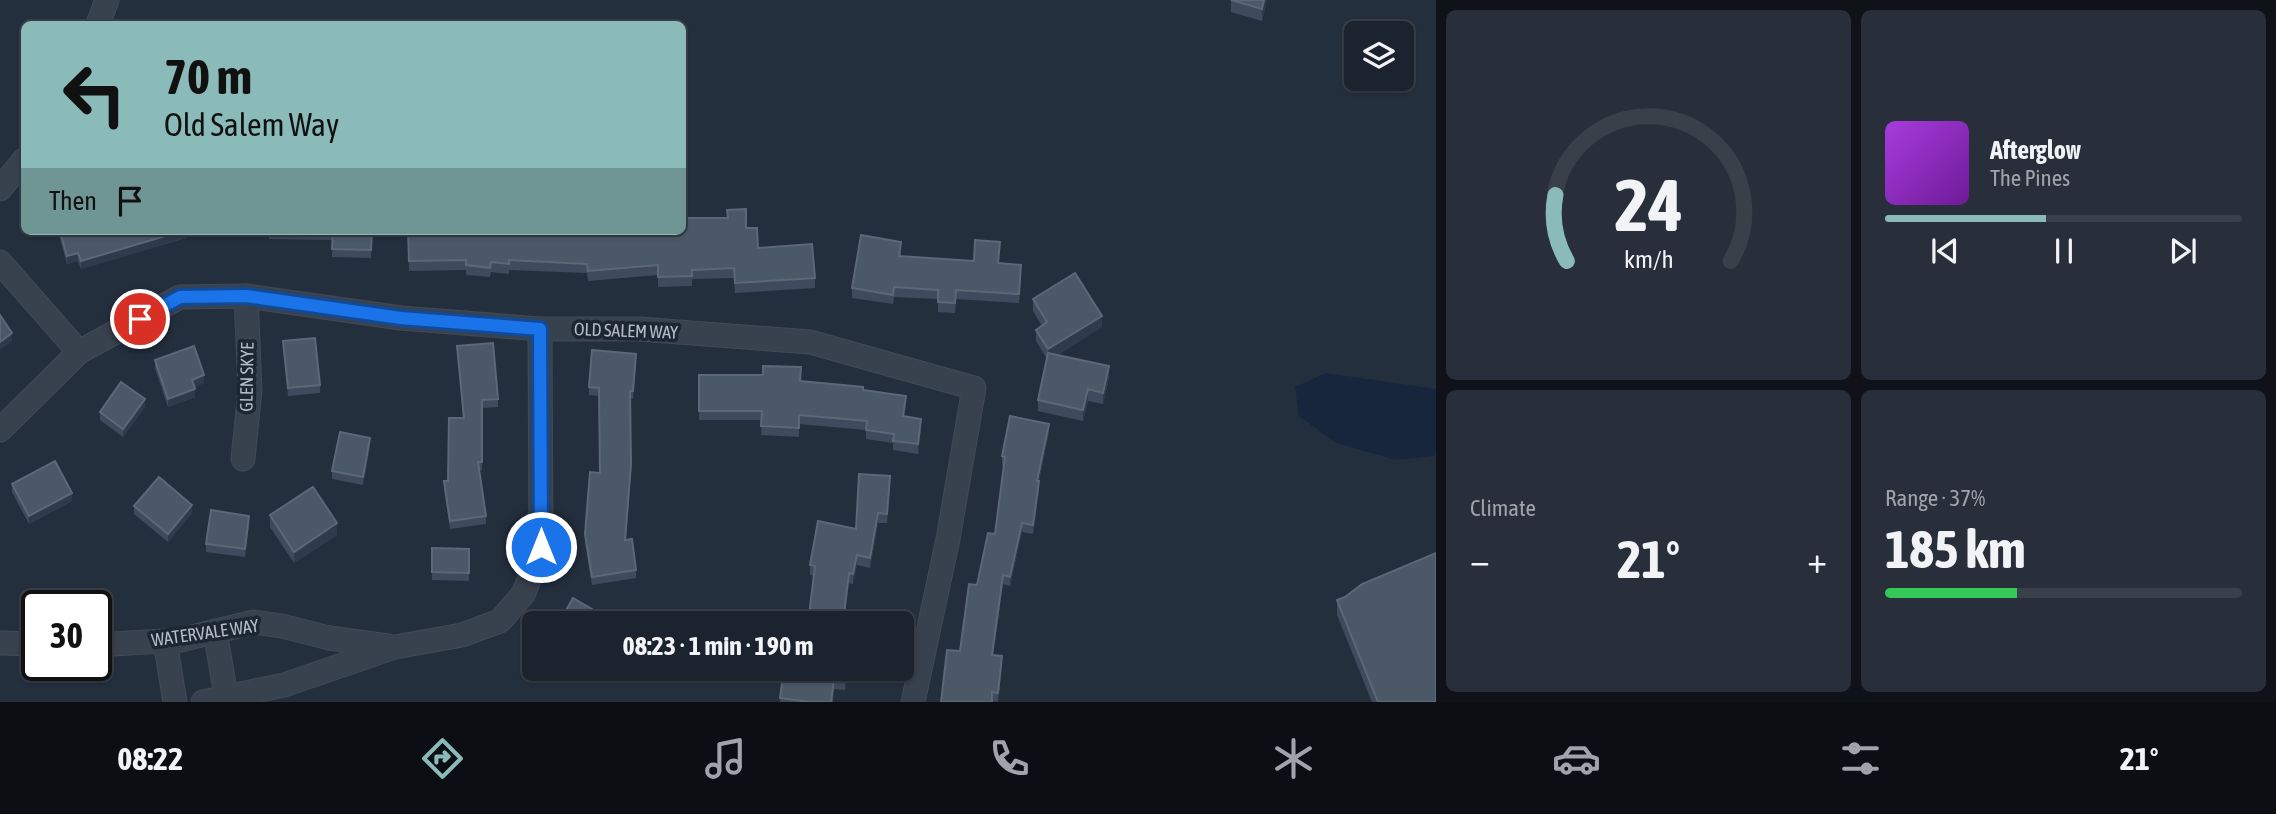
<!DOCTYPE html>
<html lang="en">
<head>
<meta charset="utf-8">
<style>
  :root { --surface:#1b232e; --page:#282f3a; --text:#f1f3f6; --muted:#a0a4aa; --line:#39404a; --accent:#8bbbb9 }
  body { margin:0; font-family:"Asap Condensed",sans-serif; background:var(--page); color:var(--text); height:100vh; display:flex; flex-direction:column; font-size:26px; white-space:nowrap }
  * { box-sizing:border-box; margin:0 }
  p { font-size:23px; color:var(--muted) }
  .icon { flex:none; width:38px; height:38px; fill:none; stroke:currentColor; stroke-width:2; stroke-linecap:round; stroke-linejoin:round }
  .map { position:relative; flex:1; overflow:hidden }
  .side { display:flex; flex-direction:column; gap:10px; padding:10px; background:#0f1319; width:840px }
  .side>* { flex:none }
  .guide { position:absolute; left:21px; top:21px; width:665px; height:214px; border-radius:10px; box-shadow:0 2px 5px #0004,0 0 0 2px var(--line); background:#8bbbb9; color:#111; overflow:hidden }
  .buttons { position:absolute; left:1344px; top:21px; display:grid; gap:14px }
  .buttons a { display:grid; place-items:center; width:70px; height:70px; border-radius:10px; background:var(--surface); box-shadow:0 2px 5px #0004,0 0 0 2px var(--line); font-size:35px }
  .speed { position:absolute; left:21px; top:590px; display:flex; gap:14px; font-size:35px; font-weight:700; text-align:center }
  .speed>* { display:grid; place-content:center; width:91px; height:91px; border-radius:50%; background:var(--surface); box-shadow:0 2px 5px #0004,0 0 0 2px var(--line); line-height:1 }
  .speed .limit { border:4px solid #111; border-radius:10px; background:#fff; color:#111 }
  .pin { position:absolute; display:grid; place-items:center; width:60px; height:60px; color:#fff; margin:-30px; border:4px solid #fff; border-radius:50%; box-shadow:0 2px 7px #0007 }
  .me { position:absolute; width:77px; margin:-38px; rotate:0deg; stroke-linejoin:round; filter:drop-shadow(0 0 5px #0008) }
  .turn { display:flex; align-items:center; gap:24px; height:147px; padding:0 28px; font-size:32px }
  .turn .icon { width:91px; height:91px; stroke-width:2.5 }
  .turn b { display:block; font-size:49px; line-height:60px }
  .then { display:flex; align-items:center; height:66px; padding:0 28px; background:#0003; gap:14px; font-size:26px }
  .big { font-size:52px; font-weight:700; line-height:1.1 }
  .side .tile { flex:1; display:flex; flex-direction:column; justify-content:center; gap:10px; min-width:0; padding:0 24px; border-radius:10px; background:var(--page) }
  .side .dial { align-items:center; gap:0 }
  .dial svg { height:182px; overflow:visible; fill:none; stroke:var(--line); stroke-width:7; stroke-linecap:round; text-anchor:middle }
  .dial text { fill:var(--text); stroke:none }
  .song { display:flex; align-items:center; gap:21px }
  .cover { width:84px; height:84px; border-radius:10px; background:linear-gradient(135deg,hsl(280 70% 55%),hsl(280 70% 35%)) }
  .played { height:7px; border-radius:4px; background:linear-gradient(90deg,var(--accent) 45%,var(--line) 45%) }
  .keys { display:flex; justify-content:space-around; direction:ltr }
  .heat { display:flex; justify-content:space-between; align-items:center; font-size:38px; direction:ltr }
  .charge { height:10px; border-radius:5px; background:linear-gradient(90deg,#34c759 37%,var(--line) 0) }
  .side .tiles { flex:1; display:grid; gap:10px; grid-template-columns:repeat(2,1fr) }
  .trip { position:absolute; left:522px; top:611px; width:392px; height:70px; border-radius:10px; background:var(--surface); box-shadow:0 2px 5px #0004,0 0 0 2px var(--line); font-weight:700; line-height:70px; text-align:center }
  .dock { display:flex; height:112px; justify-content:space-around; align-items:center; background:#0b0e12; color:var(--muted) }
  .dock .icon { width:49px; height:49px }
  .dock .on { color:var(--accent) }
  .dock b { font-size:32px; color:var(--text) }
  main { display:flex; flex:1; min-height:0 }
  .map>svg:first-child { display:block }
</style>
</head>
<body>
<main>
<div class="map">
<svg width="1436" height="702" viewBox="0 0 1436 702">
  <rect width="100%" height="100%" fill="#242f3e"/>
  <polygon fill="#17263c" points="1326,373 1436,389 1436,454 1434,456 1396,460 1336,443 1299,416 1295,387"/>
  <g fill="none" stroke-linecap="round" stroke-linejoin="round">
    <g stroke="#414a57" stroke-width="25">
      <g id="street">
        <polyline points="98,24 107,0"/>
        <polyline points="0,189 24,160"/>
        <polyline points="0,262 79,352"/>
        <polyline points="0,430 79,352 180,297 246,296 401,318 540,329 639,329 810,342 974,388 948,539 913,702"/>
        <polyline points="243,459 250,390 246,296"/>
        <polyline points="215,631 227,702"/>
        <polyline points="165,641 175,702"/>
        <polyline points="0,643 37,644"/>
        <polyline points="96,645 180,640 254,622 282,626 329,638 388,646"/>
        <polyline points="203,702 284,685 395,647 462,635 500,621 524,593 541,547 540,329"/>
      </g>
    </g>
    <use href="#street" stroke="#38414e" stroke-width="23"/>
  </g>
  <g fill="#3f4b5c">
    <polygon points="1231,0 1267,0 1262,21 1231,12"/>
    <polygon points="727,210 746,228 758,248 815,278 815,288 735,293 734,278 692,279 692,286 658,287 658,275 588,281 587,273 509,270 509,274 491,272 490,277 466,275 466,270 409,271 408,231 513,232 549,234 682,231 727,218"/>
    <polygon points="59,231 186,231 186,238 81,269 78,261 67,264 59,235"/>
    <polygon points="269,231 372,231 371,258 332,257 333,240 269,239"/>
    <polygon points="901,251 901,256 999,263 1021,274 1019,303 956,299 955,313 938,312 938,299 894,297 893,304 852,298 852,288"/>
    <polygon points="1033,299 1102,327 1057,355 1109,377 1103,404 1088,401 1083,421 1038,411 1038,400 1047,359 1036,341 1036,330 1042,326 1033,311"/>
    <polygon points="283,341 320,385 320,393 288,396"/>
    <polygon points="457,346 498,399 498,407 482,408 482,470 479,470 486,516 486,524 450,529 444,489 444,481 448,481 463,418"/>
    <polygon points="155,360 204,383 194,387 195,397 168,407 155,368"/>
    <polygon points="636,362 633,399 630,399 631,472 626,540 636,570 636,578 592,585 585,542 585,534 600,473 599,396 589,395 589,387"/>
    <polygon points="699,375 801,381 863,390 906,405 904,416 921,428 918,454 893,450 893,443 866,439 866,430 799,424 799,437 761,435 762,420 699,420"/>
    <polygon points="145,407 123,437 100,420 100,412"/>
    <polygon points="1049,432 1039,481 1039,490 1033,534 1022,532 1010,586 1003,584 993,655 1002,665 998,702 992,701 960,651 977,585 995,534 1004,466 1002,465 1002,456"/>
    <polygon points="370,446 363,485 332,479 332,471"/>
    <polygon points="12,484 72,501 29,524 12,492"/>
    <polygon points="890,486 887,523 878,523 870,568 857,565 853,584 810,575 810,565 856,529"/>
    <polygon points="134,506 192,513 168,542 134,514"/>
    <polygon points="270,515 337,535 294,563 270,527"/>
    <polygon points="249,524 245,557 206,552 206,544"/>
    <polygon points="432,548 469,549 469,581 432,580"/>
    <polygon points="1337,600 1436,702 1372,702 1337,615"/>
    <polygon points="848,668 845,690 834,689 833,702 780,702 780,698"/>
  </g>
  <g fill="#2f3b4b">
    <polygon points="1264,0 1267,0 1262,21 1262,9"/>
    <polygon points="182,231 186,231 186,238 81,269 81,261"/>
    <polygon points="78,253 78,261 67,264 67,256"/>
    <polygon points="1102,316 1102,327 1048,360 1048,349"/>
    <polygon points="12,333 12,341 0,350 0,342"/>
    <polygon points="1109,366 1109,377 1103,404 1103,393"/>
    <polygon points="204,375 204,383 192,388 192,380"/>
    <polygon points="195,389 195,397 168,407 168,399"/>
    <polygon points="1088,389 1088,401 1083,421 1083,410"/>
    <polygon points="145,399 145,407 123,437 123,429"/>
    <polygon points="921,419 921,428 918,454 918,444"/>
    <polygon points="1049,424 1049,432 1037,490 1037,481"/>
    <polygon points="370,438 370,446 363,485 363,477"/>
    <polygon points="1039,481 1039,490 1033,534 1033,525"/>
    <polygon points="72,493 72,501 29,524 29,516"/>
    <polygon points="192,505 192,513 168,542 168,534"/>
    <polygon points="878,513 878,523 870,568 870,558"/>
    <polygon points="249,516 249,524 245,557 245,549"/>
    <polygon points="337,523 337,535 294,563 294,552"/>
    <polygon points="1022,523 1022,532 1010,586 1010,577"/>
    <polygon points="857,555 857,565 853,584 853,574"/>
    <polygon points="849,573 849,583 844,623 843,623"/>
    <polygon points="1003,575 1003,584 992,664 992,655"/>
    <polygon points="1002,656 1002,665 998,702 998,693"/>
    <polygon points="847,668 848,668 845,690 845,680"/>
  </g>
  <g fill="#4b5868" stroke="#5c6777" stroke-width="2">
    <polygon points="1231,0 1264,0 1262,9"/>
    <polygon points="746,209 746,228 757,228 758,248 812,244 815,278 735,283 734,268 692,270 692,276 658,277 658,265 588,271 587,264 509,260 509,264 491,262 490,268 466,265 466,260 409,261 408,231 512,231 512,232 549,234 550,231 574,231 574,233 598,231 682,231 682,218 728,218 727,210"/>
    <polygon points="60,231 182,231 81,261 78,253 67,256"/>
    <polygon points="274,231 372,231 371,250 332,249 333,232"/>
    <polygon points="861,235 901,242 899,256 974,261 975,240 1000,242 998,263 1021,265 1019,294 956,290 955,303 938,302 938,290 894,287 893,295 852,288"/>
    <polygon points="1075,273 1102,316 1048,349 1036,330 1047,322 1033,299"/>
    <polygon points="0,315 12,333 0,342"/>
    <polygon points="315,338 320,385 288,388 283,341"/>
    <polygon points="493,343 498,399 482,400 482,462 478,462 486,516 450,521 444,481 448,481 449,418 464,418 457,346"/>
    <polygon points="194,346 204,375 192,380 195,389 168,399 155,360"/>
    <polygon points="592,350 636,354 633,391 630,391 631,464 625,540 632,539 636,570 592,577 585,534 590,472 600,473 599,388 589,387"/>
    <polygon points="1048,353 1109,366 1103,393 1088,389 1083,410 1038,400"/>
    <polygon points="763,366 801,367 800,381 863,387 863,390 906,396 903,416 921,419 918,444 893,441 894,434 866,430 867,421 799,415 799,428 761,426 762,411 699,411 699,375 763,375"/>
    <polygon points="121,382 145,399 123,429 100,412"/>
    <polygon points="1010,416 1049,424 1037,481 1039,481 1033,525 1022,523 1010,577 1003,575 992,655 1002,656 998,693 992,692 992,702 941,702 947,650 960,651 969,584 977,585 988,533 995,534 1005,457 1002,456"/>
    <polygon points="340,432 370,438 363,477 332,471"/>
    <polygon points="55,461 72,493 29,516 12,484"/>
    <polygon points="859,474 890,476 887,514 878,513 870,558 857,555 853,574 849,573 843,623 808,623 815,566 810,565 818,521 856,529"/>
    <polygon points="159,477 192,505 168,534 134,506"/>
    <polygon points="313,487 337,523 294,552 270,515"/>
    <polygon points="211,510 249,516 245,549 206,544"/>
    <polygon points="432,548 469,549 469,573 432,572"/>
    <polygon points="1436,553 1436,702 1378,702 1337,600 1345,597 1362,584"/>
    <polygon points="573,598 616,623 559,623"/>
    <polygon points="784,668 847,668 845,680 834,679 831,702 809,702 780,698"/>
  </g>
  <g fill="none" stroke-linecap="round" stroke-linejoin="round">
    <g stroke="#114b97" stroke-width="18">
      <polyline id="route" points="140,319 180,297 246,296 401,318 540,329 541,547"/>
    </g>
    <use href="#route" stroke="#1a73e8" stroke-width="12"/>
  </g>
  <g text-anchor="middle" stroke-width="7" stroke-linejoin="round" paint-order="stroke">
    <g font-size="18" fill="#b4bcc9" stroke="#1d2633">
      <text transform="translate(626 331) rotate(2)" y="6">OLD SALEM WAY</text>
      <text transform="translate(247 377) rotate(-89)" y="6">GLEN SKYE</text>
      <text transform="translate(205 633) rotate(-8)" y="6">WATERVALE WAY</text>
    </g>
  </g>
</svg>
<div class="buttons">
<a><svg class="icon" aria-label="layers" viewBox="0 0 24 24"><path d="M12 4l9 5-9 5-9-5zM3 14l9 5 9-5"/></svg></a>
</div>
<div class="speed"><div class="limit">30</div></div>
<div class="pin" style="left:140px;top:319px;background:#d93025"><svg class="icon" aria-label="arrive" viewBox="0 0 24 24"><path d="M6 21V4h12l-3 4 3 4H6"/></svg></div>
<svg class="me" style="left:541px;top:547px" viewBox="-20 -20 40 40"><circle r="17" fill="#1a73e8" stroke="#fff" stroke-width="3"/><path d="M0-11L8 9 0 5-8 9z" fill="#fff"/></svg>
<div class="trip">08:23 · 1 min · 190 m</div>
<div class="guide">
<div class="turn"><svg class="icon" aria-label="left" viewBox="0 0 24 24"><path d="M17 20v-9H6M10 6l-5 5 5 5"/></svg><div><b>70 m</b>Old Salem Way</div></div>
<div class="then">Then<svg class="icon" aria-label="arrive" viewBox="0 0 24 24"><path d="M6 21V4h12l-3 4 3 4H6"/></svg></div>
</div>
</div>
<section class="side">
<div class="tiles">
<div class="tile dial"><svg viewBox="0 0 100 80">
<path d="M14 69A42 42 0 1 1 86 69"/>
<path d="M14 69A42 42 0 0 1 9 40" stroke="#8bbbb9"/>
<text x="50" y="56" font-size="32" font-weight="700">24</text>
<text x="50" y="72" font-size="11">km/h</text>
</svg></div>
<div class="tile">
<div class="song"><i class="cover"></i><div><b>Afterglow</b><p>The Pines</p></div></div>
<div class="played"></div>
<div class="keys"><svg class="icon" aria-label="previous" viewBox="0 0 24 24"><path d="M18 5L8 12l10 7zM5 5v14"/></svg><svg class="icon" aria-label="pause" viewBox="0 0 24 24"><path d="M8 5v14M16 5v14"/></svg><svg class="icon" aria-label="next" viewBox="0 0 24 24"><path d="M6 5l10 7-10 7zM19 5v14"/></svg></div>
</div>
<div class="tile"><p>Climate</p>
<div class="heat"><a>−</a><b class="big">21°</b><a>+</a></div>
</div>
<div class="tile"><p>Range · 37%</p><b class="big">185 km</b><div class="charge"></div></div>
</div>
</section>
</main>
<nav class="dock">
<b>08:22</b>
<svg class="icon on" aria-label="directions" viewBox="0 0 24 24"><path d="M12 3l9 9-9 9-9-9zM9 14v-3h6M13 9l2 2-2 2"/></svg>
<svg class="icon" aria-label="music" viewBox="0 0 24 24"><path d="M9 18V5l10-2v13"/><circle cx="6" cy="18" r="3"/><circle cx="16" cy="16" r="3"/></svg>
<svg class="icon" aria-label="phone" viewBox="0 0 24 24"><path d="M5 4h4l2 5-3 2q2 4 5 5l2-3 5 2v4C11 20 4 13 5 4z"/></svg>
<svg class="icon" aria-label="climate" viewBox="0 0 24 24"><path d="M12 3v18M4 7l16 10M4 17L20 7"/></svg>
<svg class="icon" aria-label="car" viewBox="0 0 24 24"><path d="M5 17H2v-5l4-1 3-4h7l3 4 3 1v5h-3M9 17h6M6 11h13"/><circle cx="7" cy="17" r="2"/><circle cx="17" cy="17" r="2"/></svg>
<svg class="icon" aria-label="filters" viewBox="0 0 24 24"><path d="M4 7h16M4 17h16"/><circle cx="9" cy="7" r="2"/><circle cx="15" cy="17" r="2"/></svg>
<b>21°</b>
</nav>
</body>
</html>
